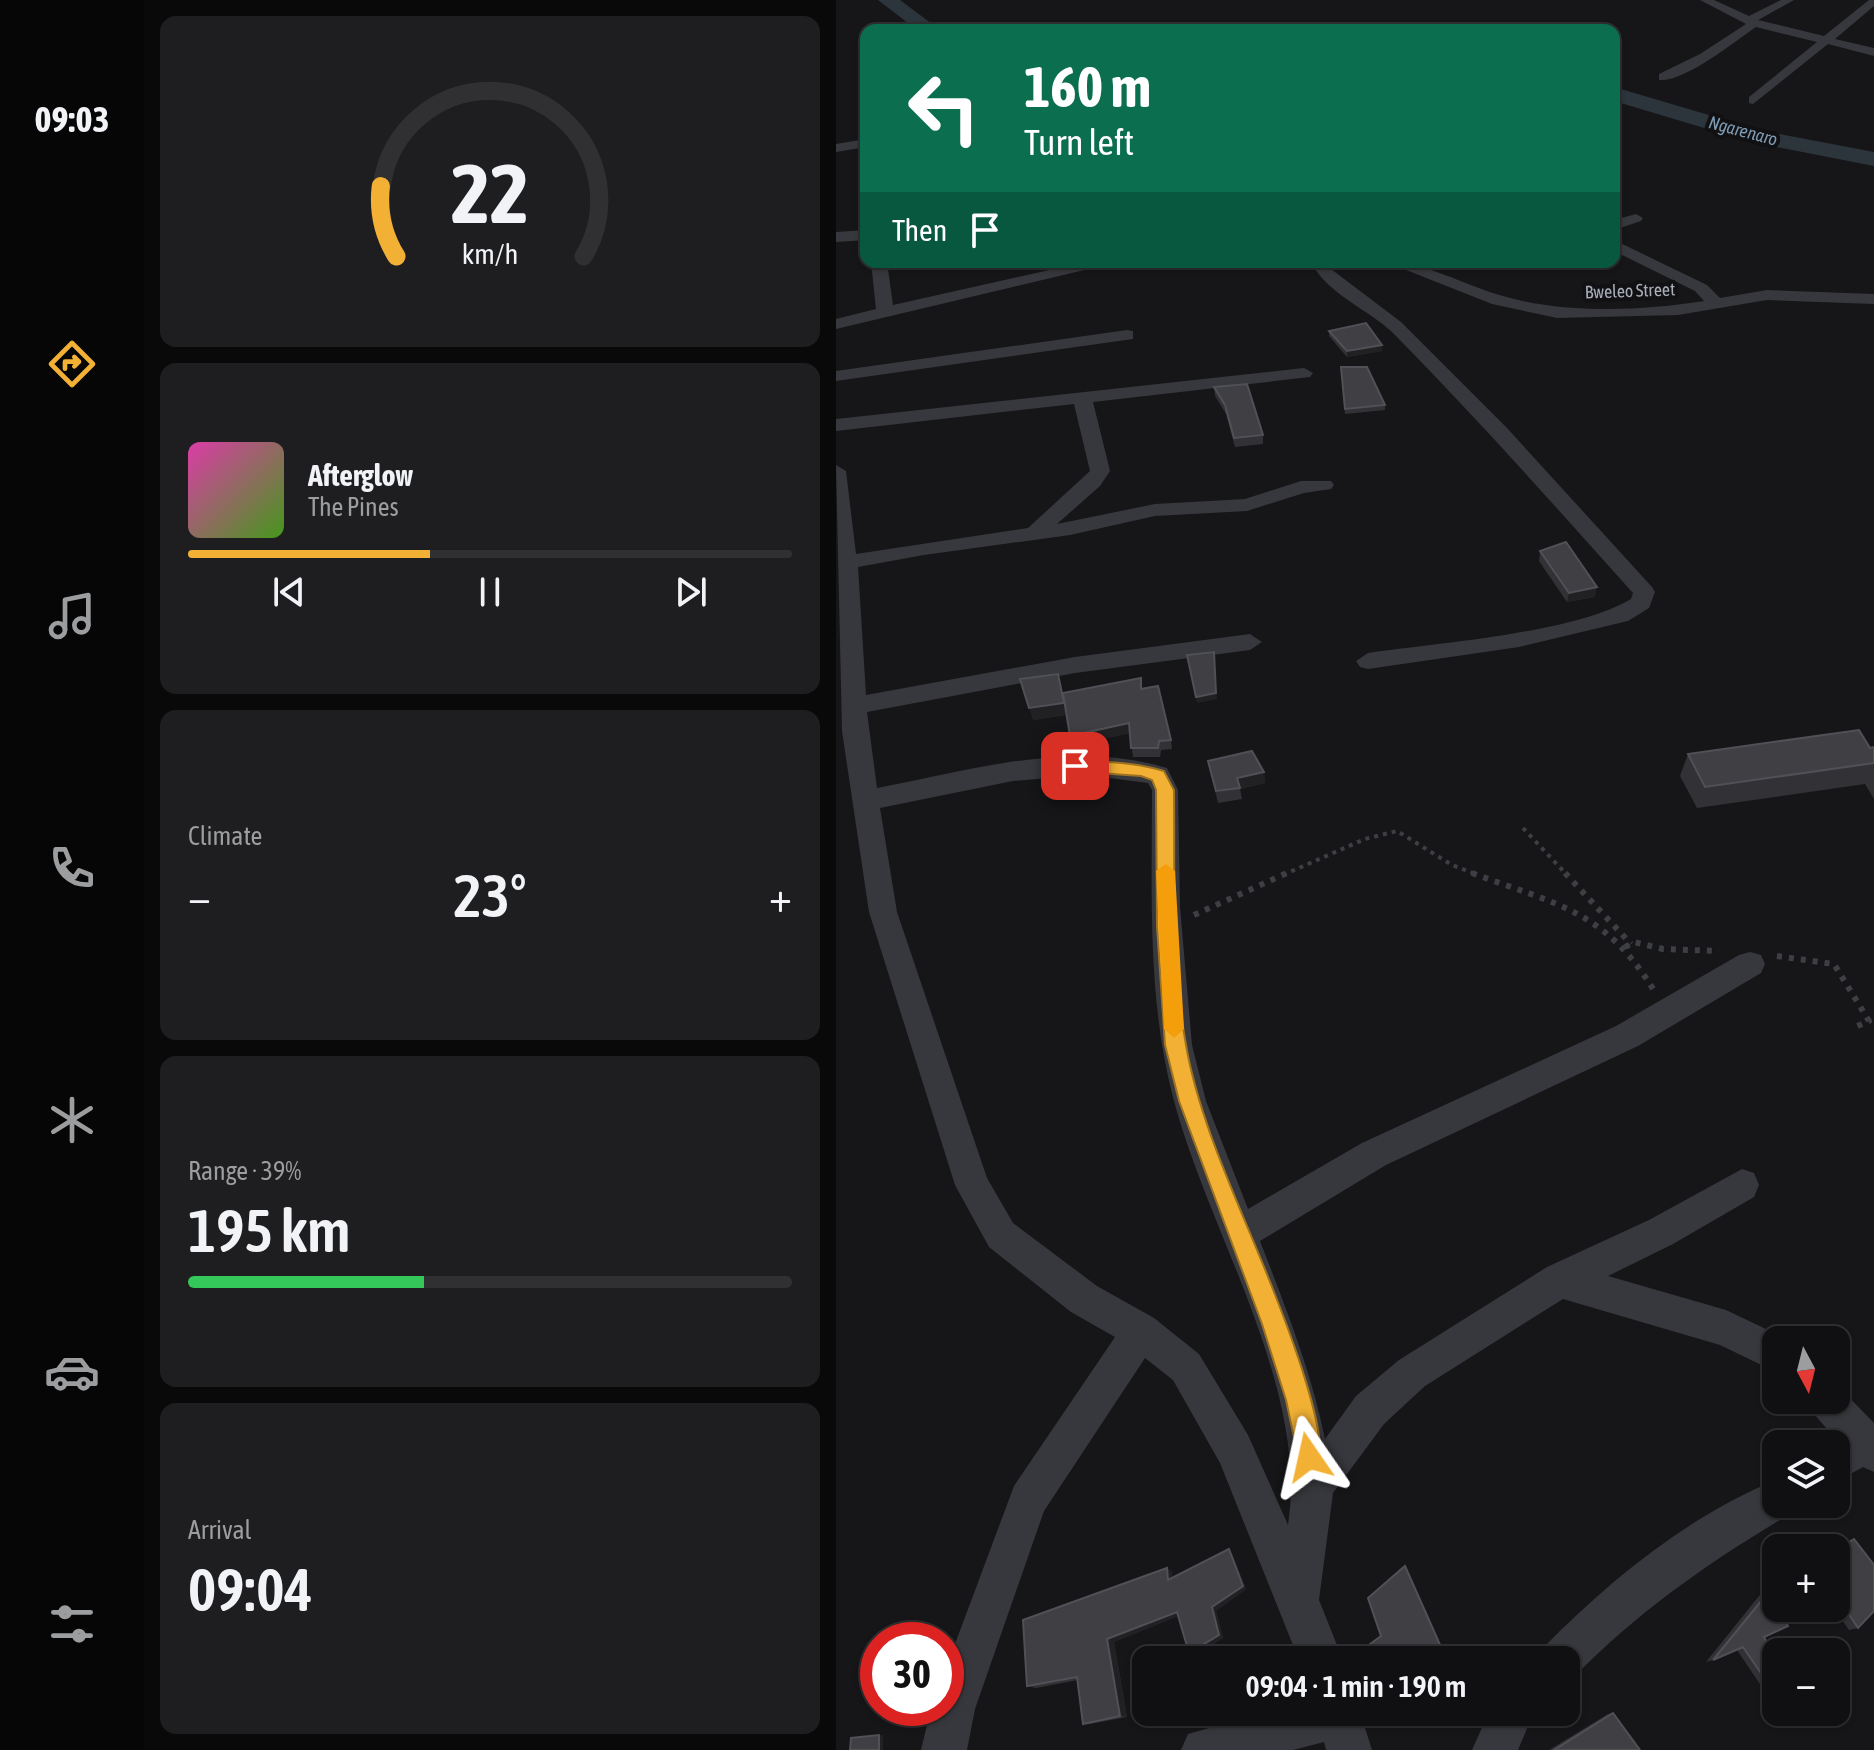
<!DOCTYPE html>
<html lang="en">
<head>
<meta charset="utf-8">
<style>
  :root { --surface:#101012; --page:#1e1e20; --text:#f1f3f6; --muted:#9c9d9f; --line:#303032; --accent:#f2b134 }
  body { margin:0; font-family:"Asap Condensed",sans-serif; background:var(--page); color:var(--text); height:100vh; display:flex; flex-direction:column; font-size:30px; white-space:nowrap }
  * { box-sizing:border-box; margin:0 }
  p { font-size:26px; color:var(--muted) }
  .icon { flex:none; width:44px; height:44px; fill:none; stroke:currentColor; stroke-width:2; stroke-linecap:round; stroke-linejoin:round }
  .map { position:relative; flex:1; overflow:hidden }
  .sheet { display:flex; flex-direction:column; gap:16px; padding:16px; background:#09090a; width:692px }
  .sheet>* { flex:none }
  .guide { position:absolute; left:24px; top:24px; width:760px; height:244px; border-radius:16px; box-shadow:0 2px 6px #0004,0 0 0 2px var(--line); background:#0b6e4f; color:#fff; overflow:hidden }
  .needle { width:52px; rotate:173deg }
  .fabs { position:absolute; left:926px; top:1326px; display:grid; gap:16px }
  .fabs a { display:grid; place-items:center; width:88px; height:88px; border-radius:16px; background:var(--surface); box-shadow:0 2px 6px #0004,0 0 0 2px var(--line); font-size:40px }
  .speed { position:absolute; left:24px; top:1622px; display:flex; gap:16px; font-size:40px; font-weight:700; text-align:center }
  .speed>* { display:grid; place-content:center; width:104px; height:104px; border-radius:50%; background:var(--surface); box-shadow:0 2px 6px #0004,0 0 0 2px var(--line); line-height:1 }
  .speed .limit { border:12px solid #d22; background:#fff; color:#111 }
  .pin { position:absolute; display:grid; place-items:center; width:68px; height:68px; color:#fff; margin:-34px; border-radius:16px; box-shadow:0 4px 12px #0006 }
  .me { position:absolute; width:88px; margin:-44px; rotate:349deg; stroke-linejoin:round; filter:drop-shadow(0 0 6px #0008) }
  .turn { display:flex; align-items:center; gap:28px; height:168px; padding:0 32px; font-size:36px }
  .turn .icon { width:104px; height:104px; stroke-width:2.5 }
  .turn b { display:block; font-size:56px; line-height:68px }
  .then { display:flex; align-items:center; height:76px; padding:0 32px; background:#0003; gap:16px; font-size:30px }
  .big { font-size:60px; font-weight:600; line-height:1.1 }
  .sheet .tile { flex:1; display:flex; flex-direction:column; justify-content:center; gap:12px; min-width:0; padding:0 28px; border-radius:16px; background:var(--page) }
  .sheet .dial { align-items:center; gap:0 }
  .dial svg { height:208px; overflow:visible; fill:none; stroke:var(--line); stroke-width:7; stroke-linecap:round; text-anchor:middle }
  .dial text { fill:var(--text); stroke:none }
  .song { display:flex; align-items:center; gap:24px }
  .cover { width:96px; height:96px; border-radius:12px; background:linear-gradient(135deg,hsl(320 70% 55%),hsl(100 70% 35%)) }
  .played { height:8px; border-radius:4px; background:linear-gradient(90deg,var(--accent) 40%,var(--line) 40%) }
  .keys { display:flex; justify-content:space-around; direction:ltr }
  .heat { display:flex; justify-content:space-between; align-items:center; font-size:44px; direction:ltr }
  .charge { height:12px; border-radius:6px; background:linear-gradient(90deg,#34c759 39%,var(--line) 0) }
  .trip { position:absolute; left:296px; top:1646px; width:448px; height:80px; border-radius:16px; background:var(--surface); box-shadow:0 2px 6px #0004,0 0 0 2px var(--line); font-weight:600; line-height:80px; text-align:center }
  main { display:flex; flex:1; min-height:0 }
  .menu { display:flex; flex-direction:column; width:144px; justify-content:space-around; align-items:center; background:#060607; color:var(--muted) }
  .menu .icon { width:56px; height:56px }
  .menu .active { color:var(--accent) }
  .menu b { font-size:36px; color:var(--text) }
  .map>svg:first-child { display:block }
</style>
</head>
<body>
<main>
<nav class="menu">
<b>09:03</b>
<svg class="icon active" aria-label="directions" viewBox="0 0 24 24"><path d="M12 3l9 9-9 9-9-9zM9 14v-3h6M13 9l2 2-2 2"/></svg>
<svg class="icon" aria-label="music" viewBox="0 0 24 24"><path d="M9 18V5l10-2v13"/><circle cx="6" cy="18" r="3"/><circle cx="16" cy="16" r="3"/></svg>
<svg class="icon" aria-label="phone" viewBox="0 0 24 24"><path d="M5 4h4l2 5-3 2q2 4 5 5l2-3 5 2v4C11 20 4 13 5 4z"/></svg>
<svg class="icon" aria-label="climate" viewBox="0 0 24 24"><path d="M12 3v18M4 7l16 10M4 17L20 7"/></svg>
<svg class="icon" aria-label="car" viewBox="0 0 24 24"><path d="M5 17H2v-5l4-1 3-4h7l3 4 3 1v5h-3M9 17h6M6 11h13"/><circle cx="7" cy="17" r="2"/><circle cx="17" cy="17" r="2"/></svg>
<svg class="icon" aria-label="filters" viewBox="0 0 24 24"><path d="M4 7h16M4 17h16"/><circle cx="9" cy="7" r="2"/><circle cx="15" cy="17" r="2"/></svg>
</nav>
<section class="sheet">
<div class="tile dial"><svg viewBox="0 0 100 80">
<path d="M14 69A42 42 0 1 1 86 69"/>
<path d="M14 69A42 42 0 0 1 8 42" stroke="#f2b134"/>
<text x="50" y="56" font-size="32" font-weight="700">22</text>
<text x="50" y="72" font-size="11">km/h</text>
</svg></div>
<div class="tile">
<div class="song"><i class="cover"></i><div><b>Afterglow</b><p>The Pines</p></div></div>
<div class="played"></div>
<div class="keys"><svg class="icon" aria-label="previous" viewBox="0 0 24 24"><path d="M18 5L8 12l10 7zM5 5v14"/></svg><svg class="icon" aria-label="pause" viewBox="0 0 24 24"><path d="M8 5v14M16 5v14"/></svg><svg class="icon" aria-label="next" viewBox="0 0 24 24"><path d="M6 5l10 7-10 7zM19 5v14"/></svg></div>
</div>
<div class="tile"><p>Climate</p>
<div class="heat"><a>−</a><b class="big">23°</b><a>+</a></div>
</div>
<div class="tile"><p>Range · 39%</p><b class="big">195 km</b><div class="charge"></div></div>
<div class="tile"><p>Arrival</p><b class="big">09:04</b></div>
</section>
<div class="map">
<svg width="1038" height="1750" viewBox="0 0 1038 1750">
  <rect width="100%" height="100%" fill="#161618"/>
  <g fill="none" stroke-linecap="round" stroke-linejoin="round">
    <g fill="#2c353c" fill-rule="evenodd">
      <polygon points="42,0 64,0 104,30 81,30"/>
      <polygon points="371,24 381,26 384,30 361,30"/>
      <polygon points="525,24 547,24 557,30 515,30"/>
      <polygon points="778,87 927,131 1038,152 1038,166 915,142 778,101"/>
    </g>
    <g stroke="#3d3f44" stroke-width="4" stroke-dasharray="4 5" stroke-linecap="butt">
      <polyline points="687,828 731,875"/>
      <polyline points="447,875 529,839 561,831 616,865 642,875"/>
    </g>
    <g stroke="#3d3f44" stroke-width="6" stroke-dasharray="5 7" stroke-linecap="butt">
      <path d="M636 873C721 905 768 909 819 992"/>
      <polyline points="729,873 795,944"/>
      <polyline points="358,915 451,873"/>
      <polyline points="789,947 798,942 827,949 883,951"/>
      <polyline points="941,956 998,964 1033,1021 1019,1027"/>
    </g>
    <g fill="#37383d" fill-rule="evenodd">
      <path d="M864 0H878L913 16 945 0H958L922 20 988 36 1033 0H1038V6L999 39 1038 48V56L992 44 917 104 913 103V97L981 42 920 27C898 42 849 82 823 80V74L864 54 910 24Z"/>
      <polygon points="30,139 30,147 0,152 0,144"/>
      <polygon points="800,214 807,218 805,221 778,230 778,220"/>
      <polygon points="30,230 30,240 0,242 0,232"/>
      <path d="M778 240 871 285 884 298 931 290 1038 294V304L931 300 842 315 721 318 656 304 550 262C591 262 627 285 667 296 729 314 804 311 868 301L859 291 778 251Z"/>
      <polygon points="35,262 51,262 57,305 249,262 282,262 0,329 0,319 40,309"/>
      <path d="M475 262H491L495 269 565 322 671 428 816 587 819 592 813 608 792 621 683 647 532 669 524 667 520 661 532 653C601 643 739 633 795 599L797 593C718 505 640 417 557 333 532 309 491 294 475 262Z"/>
      <polygon points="291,330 297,331 297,339 0,381 0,371"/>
      <path d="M468 368 477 373 474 377 257 402 274 471 264 486 221 524 319 504 409 499 465 481H495L498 485 495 489 468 493 411 511 319 516 234 535 88 555 22 567 30 695 239 657 414 634 426 642 414 650 239 673 31 712 41 788C135 770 236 739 331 768L342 790 344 907 356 1045 370 1101 412 1209 526 1143 780 1026 903 955 914 952 925 955 929 964 925 973 802 1046 550 1165 424 1241C449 1306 475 1370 489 1439L520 1396 563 1360 711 1267 813 1220 906 1169 918 1173 923 1185 918 1197 837 1244 772 1276 890 1310 953 1340H940V1372L884 1345 727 1299 589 1386 548 1424 497 1493 483 1600 507 1660H463L384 1463 337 1380 309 1358 208 1511 139 1709 131 1750H85L95 1708H110V1668L178 1486 279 1337 235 1312 153 1247 119 1185 33 912 6 731 0 465 10 471 20 554 192 528 254 471 238 404 0 431V419ZM251 775 312 783 316 790C316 892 311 998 337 1097 371 1230 473 1385 452 1525L412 1435 363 1354 318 1318 261 1286 177 1223 151 1178 61 912 44 808 177 781Z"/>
      <polygon points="1000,1384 1038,1423 1038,1472 1027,1467 1000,1482 1000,1444 992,1444 1000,1439 978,1414 973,1400 1000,1400"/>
      <path d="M940 1480V1504H959L954 1514C876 1560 804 1610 740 1675L730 1680V1660H703L710 1645C775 1579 854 1515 940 1480Z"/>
      <polygon points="430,1712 524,1712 536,1750 490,1750 488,1742 457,1750 345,1750 352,1734"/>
      <polygon points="653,1712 698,1712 682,1750 636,1750"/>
    </g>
  </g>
  <g fill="#323236">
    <polygon points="493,331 546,351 511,357 493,336"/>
    <polygon points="505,367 549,405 549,410 509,414"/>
    <polygon points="378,387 427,435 427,444 399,447 390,414 379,396"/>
    <polygon points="704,551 759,597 731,602 703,561"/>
    <polygon points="307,689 335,740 336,749 325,750 324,757 297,757 294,733 236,746 230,715 197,720 227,693"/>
    <polygon points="1038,747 1038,799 1029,784 861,808 844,776 852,754"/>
    <polygon points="372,761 428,772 429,783 404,789 406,799 382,803"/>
    <polygon points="1018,1539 1022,1628 1013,1630 998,1608 1000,1608 1000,1548"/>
    <polygon points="396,1554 410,1589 380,1611 387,1638 357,1656 342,1616 278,1642 291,1717 254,1724 247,1724 242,1680 200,1688 191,1686 331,1568 336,1572 336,1578"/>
    <polygon points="935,1589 928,1637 940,1660 940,1698 934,1699 901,1650 877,1660 870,1662 927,1591"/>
    <polygon points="777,1713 804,1750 713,1750 772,1714"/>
  </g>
  <g fill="#212124">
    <polygon points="546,345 546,351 511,357 511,351"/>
    <polygon points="761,587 759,597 731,602 733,593"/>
    <polygon points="378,652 381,699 361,703 360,697"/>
    <polygon points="222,674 231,715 197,720 193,708"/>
    <polygon points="293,723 295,733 236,746 234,736"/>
    <polygon points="428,772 429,783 403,789 401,778"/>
    <polygon points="393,1549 396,1554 410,1589 380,1611 387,1638 357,1656 353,1653 376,1607"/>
    <polygon points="331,1568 336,1572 337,1584 332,1580"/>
    <polygon points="341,1612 345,1615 278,1642 291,1717 284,1716 271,1639"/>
    <rect x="43" y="1735" width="4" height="15"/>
  </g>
  <g fill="#3f3f44" stroke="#4f5156" stroke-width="2">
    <polygon points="530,323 546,345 511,351 493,331"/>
    <polygon points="505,367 531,367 549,405 509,409"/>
    <polygon points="411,384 427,435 398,438 389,405 378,387"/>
    <polygon points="730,542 761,587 733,593 704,551"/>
    <polygon points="378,652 380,693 360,697 351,655"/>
    <polygon points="222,674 228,703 193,708 184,679"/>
    <polygon points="305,678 305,689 322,686 335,740 323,741 322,748 295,748 293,723 234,736 227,693"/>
    <polygon points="1023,730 1034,748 1038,747 1038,763 869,787 852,754"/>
    <polygon points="416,751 428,772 401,778 404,788 380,791 372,761"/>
    <polygon points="1018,1539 1038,1565 1038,1611 1022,1628 1000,1595 1000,1550"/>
    <polygon points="393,1549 407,1586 376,1607 383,1635 353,1653 341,1612 271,1639 284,1716 247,1724 241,1677 191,1686 187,1620 331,1568 332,1580"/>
    <polygon points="569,1566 609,1656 600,1660 521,1660 518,1656 545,1636 532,1598"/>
    <polygon points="935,1589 940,1600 940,1608 944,1608 952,1626 928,1637 940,1660 940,1695 907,1647 877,1660"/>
    <polygon points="777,1713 804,1750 718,1750"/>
    <polygon points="43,1735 43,1750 14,1750 15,1738"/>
  </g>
  <path fill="#f2b134" stroke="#9d7322" stroke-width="2" d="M239 760C269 762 299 762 328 771L338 790C339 874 335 962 350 1045 364 1127 408 1214 438 1292 451 1325 494 1436 482 1466L473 1470 464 1466 450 1400 426 1324 343 1101 329 1045 321 926 320 790 316 780 305 776 233 771 230 766Z"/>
  <polygon fill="#f59e0b" points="330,864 339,871 348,1029 338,1038 328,1029 320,871"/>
  <g text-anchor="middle" stroke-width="8" stroke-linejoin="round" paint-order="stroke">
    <g font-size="18" font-style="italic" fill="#7f9bb3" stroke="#111113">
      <text transform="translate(907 131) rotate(15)" y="6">Ngarenaro</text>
    </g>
    <g font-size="18" fill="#a8adb8" stroke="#111113">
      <text transform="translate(794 291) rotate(-2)" y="6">Bweleo Street</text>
    </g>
  </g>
</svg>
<div class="fabs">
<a><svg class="needle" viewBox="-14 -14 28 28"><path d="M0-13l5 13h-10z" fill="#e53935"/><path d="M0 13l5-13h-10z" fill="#9c9d9f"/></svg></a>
<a><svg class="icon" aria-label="layers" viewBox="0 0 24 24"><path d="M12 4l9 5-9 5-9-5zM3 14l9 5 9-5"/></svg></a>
<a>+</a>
<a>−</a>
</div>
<div class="speed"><div class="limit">30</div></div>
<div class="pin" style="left:239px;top:766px;background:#d93025"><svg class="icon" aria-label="arrive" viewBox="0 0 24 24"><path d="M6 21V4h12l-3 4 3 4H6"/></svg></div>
<svg class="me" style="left:473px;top:1457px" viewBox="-20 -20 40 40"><path d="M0-17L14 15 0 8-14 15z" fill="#f2b134" stroke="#fff" stroke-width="4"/></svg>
<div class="trip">09:04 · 1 min · 190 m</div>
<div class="guide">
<div class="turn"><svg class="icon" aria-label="left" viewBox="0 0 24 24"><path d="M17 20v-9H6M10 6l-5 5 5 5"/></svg><div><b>160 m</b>Turn left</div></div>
<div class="then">Then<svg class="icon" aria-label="arrive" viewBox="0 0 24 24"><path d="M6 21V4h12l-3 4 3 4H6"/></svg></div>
</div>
</div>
</main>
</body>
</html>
